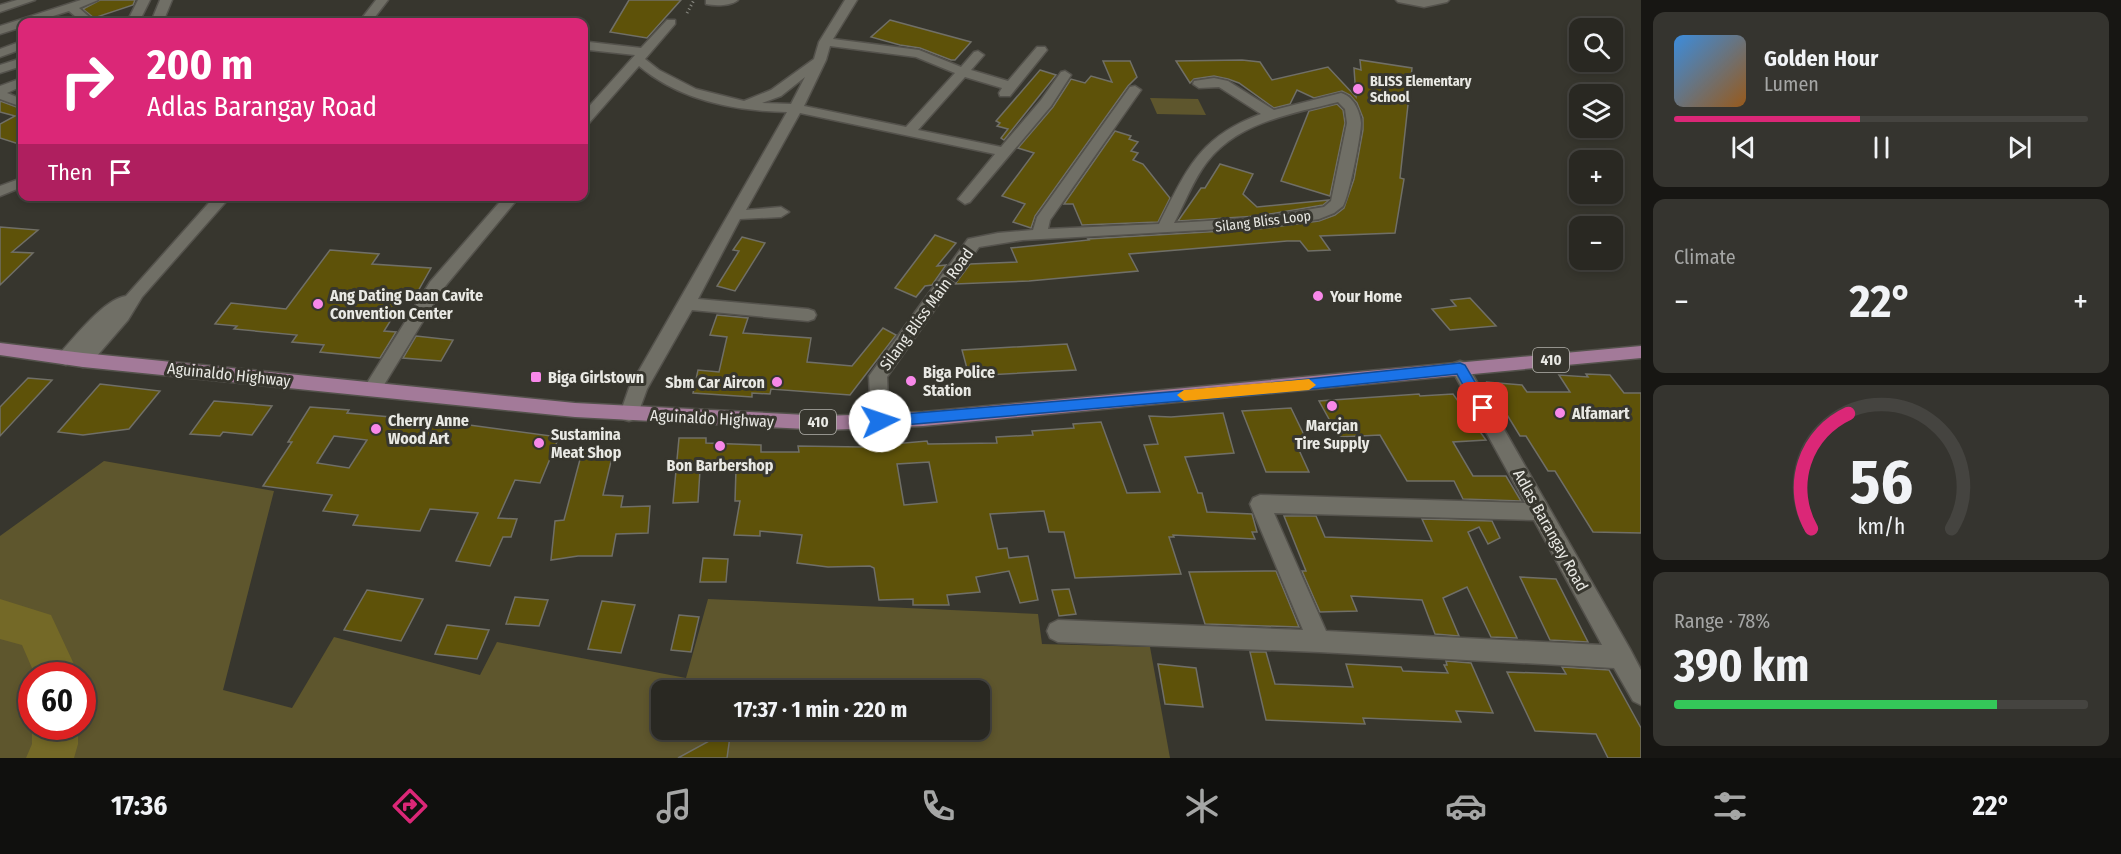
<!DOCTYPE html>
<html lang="en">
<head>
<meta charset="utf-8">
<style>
  :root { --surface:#292822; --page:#35342f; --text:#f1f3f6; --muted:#a5a6a5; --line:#454440; --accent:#db2777 }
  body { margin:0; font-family:"Fira Sans Condensed",sans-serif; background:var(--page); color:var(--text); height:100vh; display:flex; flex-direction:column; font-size:22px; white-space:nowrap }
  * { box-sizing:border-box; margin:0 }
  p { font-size:20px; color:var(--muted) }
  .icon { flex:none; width:33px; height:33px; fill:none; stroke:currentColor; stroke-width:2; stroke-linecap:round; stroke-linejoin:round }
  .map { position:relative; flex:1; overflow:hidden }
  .details { display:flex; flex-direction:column; gap:12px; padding:12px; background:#171613; width:480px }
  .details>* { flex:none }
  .banner { position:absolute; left:18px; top:18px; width:570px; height:183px; border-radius:12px; box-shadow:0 3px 9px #0003,0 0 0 2px var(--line); background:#db2777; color:#fff; overflow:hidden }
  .controls { position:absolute; left:1569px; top:18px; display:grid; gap:12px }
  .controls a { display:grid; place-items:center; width:54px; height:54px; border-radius:12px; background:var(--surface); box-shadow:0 3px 9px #0003,0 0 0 2px var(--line); font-size:30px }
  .speed { position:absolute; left:18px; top:662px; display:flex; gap:12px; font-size:30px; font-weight:700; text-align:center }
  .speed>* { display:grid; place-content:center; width:78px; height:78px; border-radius:50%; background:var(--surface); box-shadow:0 3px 9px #0003,0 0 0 2px var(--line); line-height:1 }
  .speed .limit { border:9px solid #d22; background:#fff; color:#111 }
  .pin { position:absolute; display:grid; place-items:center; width:51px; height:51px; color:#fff; margin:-26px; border-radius:12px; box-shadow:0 3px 9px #0006 }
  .me { position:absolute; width:66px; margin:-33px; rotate:86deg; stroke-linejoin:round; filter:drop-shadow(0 0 4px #0008) }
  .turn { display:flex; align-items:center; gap:21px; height:126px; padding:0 30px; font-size:27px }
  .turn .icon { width:78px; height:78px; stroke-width:2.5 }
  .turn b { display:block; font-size:42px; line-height:51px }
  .then { display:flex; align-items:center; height:57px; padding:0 30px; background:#0003; gap:12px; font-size:22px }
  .big { font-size:45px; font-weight:700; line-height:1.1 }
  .details .tile { flex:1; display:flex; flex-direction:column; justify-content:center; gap:9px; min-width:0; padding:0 21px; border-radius:12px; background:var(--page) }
  .details .dial { align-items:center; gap:0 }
  .dial svg { height:156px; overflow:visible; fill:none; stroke:var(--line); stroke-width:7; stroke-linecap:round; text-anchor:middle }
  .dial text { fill:var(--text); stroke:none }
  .song { display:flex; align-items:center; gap:18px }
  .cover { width:72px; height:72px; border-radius:9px; background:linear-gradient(135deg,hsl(210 70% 55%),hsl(30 70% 35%)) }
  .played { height:6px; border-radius:3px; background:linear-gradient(90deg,var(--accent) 45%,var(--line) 45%) }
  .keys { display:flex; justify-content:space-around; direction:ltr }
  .heat { display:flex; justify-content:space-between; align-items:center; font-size:33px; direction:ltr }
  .charge { height:9px; border-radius:4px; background:linear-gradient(90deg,#34c759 78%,var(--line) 0) }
  .trip { position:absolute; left:651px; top:680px; width:339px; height:60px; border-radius:12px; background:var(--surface); box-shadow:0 3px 9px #0003,0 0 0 2px var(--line); font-weight:700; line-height:60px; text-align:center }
  .tabs { display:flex; height:96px; justify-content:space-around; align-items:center; background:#10100e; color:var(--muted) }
  .tabs .icon { width:42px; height:42px }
  .tabs .current { color:var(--accent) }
  .tabs b { font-size:27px; color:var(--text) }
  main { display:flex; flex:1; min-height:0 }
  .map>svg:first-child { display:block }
</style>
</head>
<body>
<main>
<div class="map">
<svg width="1641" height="758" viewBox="0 0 1641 758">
  <rect width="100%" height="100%" fill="#37362e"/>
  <g fill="#5e562d" fill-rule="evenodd">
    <polygon points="1150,98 1198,99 1206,115 1157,114"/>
    <path d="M104 461 274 491 223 690 292 708 334 637 480 675 497 642 686 678 708 599 1038 614 1042 644 1150 647 1170 758H0V536ZM32 675H82V726H32ZM662 690H980V729H662Z"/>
  </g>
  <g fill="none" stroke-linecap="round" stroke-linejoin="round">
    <g fill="#746927" fill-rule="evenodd">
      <polygon points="0,599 51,615 79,675 35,675 22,645 0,639"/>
      <polygon points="32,726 78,726 78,744 74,758 26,758 32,744"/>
    </g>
  </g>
  <g fill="#5e5209" stroke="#706f67" stroke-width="1.5" fill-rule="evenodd">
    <polygon points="100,0 135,0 133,5 94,18 83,9"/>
    <polygon points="629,0 681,0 647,38 610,32"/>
    <polygon points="890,20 971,42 955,60 951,60 920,48 900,45 871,37"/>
    <polygon points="1242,60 1260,62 1272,80 1328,67 1356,97 1354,68 1361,70 1360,60 1412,68 1400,178 1404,179 1395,233 1320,236 1330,250 1308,251 1300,241 1287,241 1129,254 1138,271 1029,281 955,284 970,264 1017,262 1011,248 1089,240 1088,239 1258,229 1319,221 1335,215 1344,208 1354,179 1363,130 1363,118 1357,103 1350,95 1342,91 1314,98 1297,90 1290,104 1274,108 1239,83 1228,79 1214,76 1194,79 1190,83 1176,61"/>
    <polygon points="1103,61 1130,61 1137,77 1128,86 1035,216 1031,228 1013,222 1025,204 1002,196 1034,153 1018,148 1053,107 1071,79 1085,83 1091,76 1112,82"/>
    <polygon points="1040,70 1056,75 1004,140 1001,138 1008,129 997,126 1000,123 996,121"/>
    <polygon points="0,101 22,109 22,145 0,138 0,124 15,116 0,112"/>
    <polygon points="1337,104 1343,110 1345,123 1330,196 1281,181 1309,111"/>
    <polygon points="1115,131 1131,136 1129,139 1138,142 1131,151 1138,153 1133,160 1143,164 1170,198 1158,222 1082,225 1073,204 1064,204"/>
    <polygon points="1220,164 1253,174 1243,194 1257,207 1329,200 1323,205 1258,216 1178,221 1201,188 1205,188"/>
    <polygon points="0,227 38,230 12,252 33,253 0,285"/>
    <polygon points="935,235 956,243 937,266 946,265 932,285 925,286 916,297 895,288"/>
    <polygon points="742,237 765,243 735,291 717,286 739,251 733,250"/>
    <polygon points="330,250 379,254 372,264 431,268 413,300 404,299 384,331 396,332 380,358 320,352 324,345 292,342 297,335 234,329 237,326 215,324 231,303 286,309"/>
    <polygon points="1470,298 1496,326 1450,330 1432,309 1456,306 1451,300"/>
    <polygon points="717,315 748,318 743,333 811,338 807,362 852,366 883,328 896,335 850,395 771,389 770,394 752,393 752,397 693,393 698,370 719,372 727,337 710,335"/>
    <polygon points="416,336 453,340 441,361 403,358"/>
    <polygon points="1067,344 1076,370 969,376 962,350"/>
    <polygon points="1586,374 1610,375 1624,393 1641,393 1641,533 1593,532 1555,471 1548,471 1526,436 1520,436 1487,382 1522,385 1527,392 1570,392 1559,375 1588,377"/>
    <polygon points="28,378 52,380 0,436 0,407"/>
    <polygon points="100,384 160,391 129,429 83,435 58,432"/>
    <polygon points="1419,394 1420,396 1453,394 1486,440 1453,442 1473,476 1506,476 1521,501 1463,499 1454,481 1407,481 1380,435 1339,437 1319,401"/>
    <polygon points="214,401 272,406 252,435 223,432 220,436 190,434"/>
    <path d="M310 407 349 410 347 413 447 422 559 437 540 483 515 480 498 518 517 519 511 537H503L490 566 456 561 478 513 430 509 420 531 353 525 358 515 323 511 332 495 263 486 292 442H288ZM334 436 367 440 349 468 317 463Z"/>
    <polygon points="1291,408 1305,437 1293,437 1309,472 1266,472 1242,411"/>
    <path d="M1223 413 1234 453 1185 457 1198 493H1202L1207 512 1252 514 1257 532H1252L1255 539 1173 535 1174 537H1169L1181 574 1075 578 1064 532H1049L1044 511 990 514 998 549 1007 548 1009 558 1028 556 1038 600 1020 603 1009 571 976 577 980 592 947 595 949 605H913V599L879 600 874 568 870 566 828 567 797 563 802 535 760 531V536L734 535 740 501H735L736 469 700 470 698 502 673 503 679 438H706V443L761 445V452H799L798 446 863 447 862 437 891 435 893 444 927 441 928 444 997 443 996 437 1033 435 1032 431 1074 428 1073 424 1101 422 1127 493 1160 492 1144 445 1158 444 1149 416 1171 417ZM929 462 937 502 904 505 897 464Z"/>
    <polygon points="583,448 614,449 603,495 623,496 621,507 650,506 648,533 616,534 612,556 578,556 551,560 555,521 564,520"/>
    <polygon points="1284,516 1316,516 1325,537 1432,541 1422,519 1492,521 1500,538 1488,544 1479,527 1468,532 1517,638 1491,637 1467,587 1443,598 1459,636 1435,634 1422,600 1351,596 1357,611 1320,612 1302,571 1306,571"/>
    <polygon points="703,558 728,559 726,582 700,582"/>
    <polygon points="1264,571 1276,571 1299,627 1205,624 1189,572"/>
    <polygon points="1520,577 1556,579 1588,642 1550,640"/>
    <polygon points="1069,589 1076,614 1059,616 1052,590"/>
    <polygon points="367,590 423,599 401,641 344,630"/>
    <polygon points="515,597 548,600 539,626 506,624"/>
    <polygon points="602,601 635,605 621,653 588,649"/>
    <polygon points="679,615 699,617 691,652 671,650"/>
    <polygon points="447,625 489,630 477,659 435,654"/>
    <polygon points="1250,652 1266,652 1275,684 1353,687 1346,664 1401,667 1403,671 1448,673 1444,665 1447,665 1446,661 1471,663 1493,713 1456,711 1461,722 1363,718 1365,724 1266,720"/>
    <polygon points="1158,664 1196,668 1203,707 1165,704"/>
    <polygon points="1562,667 1609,670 1641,728 1641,758 1608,758 1596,734 1535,731 1507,672 1566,674"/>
    <polygon points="731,729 727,758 678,758"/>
  </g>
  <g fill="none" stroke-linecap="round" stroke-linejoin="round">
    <g stroke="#54524c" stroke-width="3">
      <g id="minor">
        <polygon points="17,0 35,0 0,12 0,5"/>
        <polygon points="81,0 98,0 79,8 95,22 82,22 69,11 34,22 22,22 22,27 0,34 0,26"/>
        <polygon points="138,0 150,0 139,22 127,22"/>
        <polygon points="160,0 172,0 163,22 151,22"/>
        <polygon points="376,0 388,0 371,22 359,22"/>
        <path d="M706 0H738C731 6 715 6 706 4Z"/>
        <path d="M845 0H857L833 39 919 50 961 67 974 52 978 51 984 55 971 70 1008 81 1037 47H1045L1047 50 1010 96H1000L999 93 1002 88 965 77 918 130 1001 147 1041 100 1061 72 1065 71 1071 75 1051 106 970 202 965 204 958 199 995 154 800 113 746 210 781 207 789 212 781 217 740 219 698 299 808 309 814 311 816 315 814 319 808 321 692 310 647 389 636 419 629 421 622 419 620 414 629 388 787 112C735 111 679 100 639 66L589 123 584 124V112L635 55 589 50 585 49 584 45 589 42 641 48 667 20H675V24L645 59 659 70 696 89 744 101 771 90 814 59 819 42ZM830 46 916 57 955 73 906 127 804 106 826 60ZM805 77 791 104 762 103 781 96Z"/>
        <polygon points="1396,0 1449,0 1447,2 1424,7 1398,2"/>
        <polygon points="22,41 22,49 0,57 0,49"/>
        <polygon points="22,58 22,66 0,73 0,65"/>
        <polygon points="22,78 22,86 7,93 22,99 22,107 0,99 0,86"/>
        <path d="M1214 78 1228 81 1274 110 1341 93C1353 96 1360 111 1361 123 1361 135 1349 196 1343 206L1334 213 1319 219 1258 227 1023 240 979 247 887 377 889 421 887 426 880 428 873 426 871 421 869 376 968 239 998 233 1033 230 1037 217 1130 87 1135 86 1141 90 1050 220 1048 229 1159 224C1187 169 1199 137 1261 114L1219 87 1199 88 1193 84 1194 81ZM1338 102 1345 109 1347 123 1331 201 1324 207 1258 218 1174 223C1185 203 1193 180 1207 162 1238 122 1291 114 1338 102Z"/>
        <polygon points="22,178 22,187 0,196 0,186"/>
        <path d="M215 196H231L142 297 128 320 89 365 83 367 77 365 74 360 66 365 60 363 57 358 60 353C75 337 104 299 126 296Z"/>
        <polygon points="505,196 520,196 442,290 379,393 373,395 367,393 364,388 367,383 430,282"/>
        <path d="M1460 361 1466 363 1630 649 1641 670V705L1633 701 1614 668 1319 652 1058 642 1050 638 1047 631 1050 624 1058 620 1303 630 1250 504 1253 498 1260 495 1525 503 1451 368 1454 363ZM1274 513 1534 520 1602 645 1326 631Z"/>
      </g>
    </g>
    <g stroke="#54524c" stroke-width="3">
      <polygon id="major" points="0,343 83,353 575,403 826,416 923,412 1641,346 1641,358 923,426 826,430 575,417 83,367 0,355"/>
    </g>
    <polyline stroke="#8c8c85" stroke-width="3" stroke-dasharray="1 3" stroke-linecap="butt" points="687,13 694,0"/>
    <use href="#minor" fill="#706f66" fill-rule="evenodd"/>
    <use href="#major" fill="#a37a99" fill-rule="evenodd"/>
  </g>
  <polygon fill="#1a73e8" stroke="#114b97" stroke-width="1.5" points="1460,363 1465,365 1488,404 1490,408 1488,412 1478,412 1457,374 1252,395 880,427 875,425 873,421 875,417 880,416 1252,385"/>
  <polygon fill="#f59e0b" points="1309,379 1316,385 1309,390 1184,401 1177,395 1184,390"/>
  <g fill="#f888e9" stroke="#37362e" stroke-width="2">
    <circle cx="1358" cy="89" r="6"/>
    <circle cx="1318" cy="296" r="6"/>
    <circle cx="318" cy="304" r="6"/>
    <rect x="530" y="371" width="12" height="12" rx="3"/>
    <circle cx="911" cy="381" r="6"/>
    <circle cx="777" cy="382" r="6"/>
    <circle cx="1332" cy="406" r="6"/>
    <circle cx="1560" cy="413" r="6"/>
    <circle cx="376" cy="429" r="6"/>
    <circle cx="539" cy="443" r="6"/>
    <circle cx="720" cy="446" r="6"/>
  </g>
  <g text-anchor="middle" stroke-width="6" stroke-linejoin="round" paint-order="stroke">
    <g font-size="14" font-weight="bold" fill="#e9e9e4" stroke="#37362e" text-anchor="start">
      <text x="1370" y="86">BLISS Elementary<tspan x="1370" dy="16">School</tspan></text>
    </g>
    <g font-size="14" fill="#e9e9e4" stroke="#37362e">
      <text transform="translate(1263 221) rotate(-7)" y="5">Silang Bliss Loop</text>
    </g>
    <g fill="#37362e" stroke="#b4b3ad" stroke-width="1.5">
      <rect x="1533" y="348" width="36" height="24" rx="4.5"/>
      <rect x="800" y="410" width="36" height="24" rx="4.5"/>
    </g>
    <g font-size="15" font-weight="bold" fill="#e9e9e4">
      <text x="1551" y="365">410</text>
      <text x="818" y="427">410</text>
    </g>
    <g font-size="16" font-weight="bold" fill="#e9e9e4" stroke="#37362e" text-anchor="start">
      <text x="330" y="301">Ang Dating Daan Cavite<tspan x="330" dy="18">Convention Center</tspan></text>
      <text x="1330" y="302">Your Home</text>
      <text x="923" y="378">Biga Police<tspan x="923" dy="18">Station</tspan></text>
      <text x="548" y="383">Biga Girlstown</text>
      <text x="765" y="388" text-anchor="end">Sbm Car Aircon</text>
      <text x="1572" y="419">Alfamart</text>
      <text x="388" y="426">Cherry Anne<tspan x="388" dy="18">Wood Art</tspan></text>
      <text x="1332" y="431" text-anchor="middle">Marcjan<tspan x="1332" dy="18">Tire Supply</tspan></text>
      <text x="551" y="440">Sustamina<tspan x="551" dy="18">Meat Shop</tspan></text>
      <text x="720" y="471" text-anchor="middle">Bon Barbershop</text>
    </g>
    <g font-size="16" fill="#e9e9e4" stroke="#37362e">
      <text transform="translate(926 309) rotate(-54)" y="6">Silang Bliss Main Road</text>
      <text transform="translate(229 374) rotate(6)" y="6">Aguinaldo Highway</text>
      <text transform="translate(712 418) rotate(3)" y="6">Aguinaldo Highway</text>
      <text transform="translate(1551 530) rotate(61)" y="6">Adlas Barangay Road</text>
    </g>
  </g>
</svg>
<div class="controls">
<a><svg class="icon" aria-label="search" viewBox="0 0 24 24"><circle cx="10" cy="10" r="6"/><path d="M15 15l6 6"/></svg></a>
<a><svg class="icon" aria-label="layers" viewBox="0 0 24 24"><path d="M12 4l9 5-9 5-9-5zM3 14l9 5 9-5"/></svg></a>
<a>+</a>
<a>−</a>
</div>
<div class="speed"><div class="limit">60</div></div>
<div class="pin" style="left:1483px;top:408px;background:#d93025"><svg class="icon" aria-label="arrive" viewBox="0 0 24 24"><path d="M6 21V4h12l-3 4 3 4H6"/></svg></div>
<svg class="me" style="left:880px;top:421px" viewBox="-20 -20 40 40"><circle r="19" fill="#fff"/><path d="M0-13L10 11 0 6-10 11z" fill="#1a73e8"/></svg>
<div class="trip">17:37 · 1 min · 220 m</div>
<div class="banner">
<div class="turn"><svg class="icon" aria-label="right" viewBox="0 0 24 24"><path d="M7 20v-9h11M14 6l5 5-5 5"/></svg><div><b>200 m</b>Adlas Barangay Road</div></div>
<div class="then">Then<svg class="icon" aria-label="arrive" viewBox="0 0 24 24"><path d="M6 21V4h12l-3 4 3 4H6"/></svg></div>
</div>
</div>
<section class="details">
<div class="tile">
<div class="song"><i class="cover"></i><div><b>Golden Hour</b><p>Lumen</p></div></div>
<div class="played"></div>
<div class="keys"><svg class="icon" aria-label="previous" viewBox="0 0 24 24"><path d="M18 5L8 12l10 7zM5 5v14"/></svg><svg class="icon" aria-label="pause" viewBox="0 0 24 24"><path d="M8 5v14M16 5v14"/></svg><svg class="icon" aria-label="next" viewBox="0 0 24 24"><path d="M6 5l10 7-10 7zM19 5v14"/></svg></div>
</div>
<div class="tile"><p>Climate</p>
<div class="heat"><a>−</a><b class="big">22°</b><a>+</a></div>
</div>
<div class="tile dial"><svg viewBox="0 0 100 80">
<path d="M14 69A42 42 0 1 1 86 69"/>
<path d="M14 69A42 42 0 0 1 33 10" stroke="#db2777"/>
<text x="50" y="56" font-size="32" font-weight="700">56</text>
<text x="50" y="72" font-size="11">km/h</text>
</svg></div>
<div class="tile"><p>Range · 78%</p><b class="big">390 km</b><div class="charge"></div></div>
</section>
</main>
<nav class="tabs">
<b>17:36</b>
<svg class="icon current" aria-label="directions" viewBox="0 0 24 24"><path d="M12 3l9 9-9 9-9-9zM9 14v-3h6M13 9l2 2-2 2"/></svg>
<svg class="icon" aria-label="music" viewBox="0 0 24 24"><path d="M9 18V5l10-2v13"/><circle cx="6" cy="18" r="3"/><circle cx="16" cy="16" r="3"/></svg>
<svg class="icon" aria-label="phone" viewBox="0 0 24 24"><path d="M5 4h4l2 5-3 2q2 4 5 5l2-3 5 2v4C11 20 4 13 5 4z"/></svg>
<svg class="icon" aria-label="climate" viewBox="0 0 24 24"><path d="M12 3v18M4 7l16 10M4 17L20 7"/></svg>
<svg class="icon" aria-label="car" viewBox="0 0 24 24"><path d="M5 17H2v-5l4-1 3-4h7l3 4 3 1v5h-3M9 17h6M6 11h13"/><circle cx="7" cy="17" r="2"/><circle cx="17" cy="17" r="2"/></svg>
<svg class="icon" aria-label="filters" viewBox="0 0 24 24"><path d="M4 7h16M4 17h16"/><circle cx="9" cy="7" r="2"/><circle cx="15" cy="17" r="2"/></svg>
<b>22°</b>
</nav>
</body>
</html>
